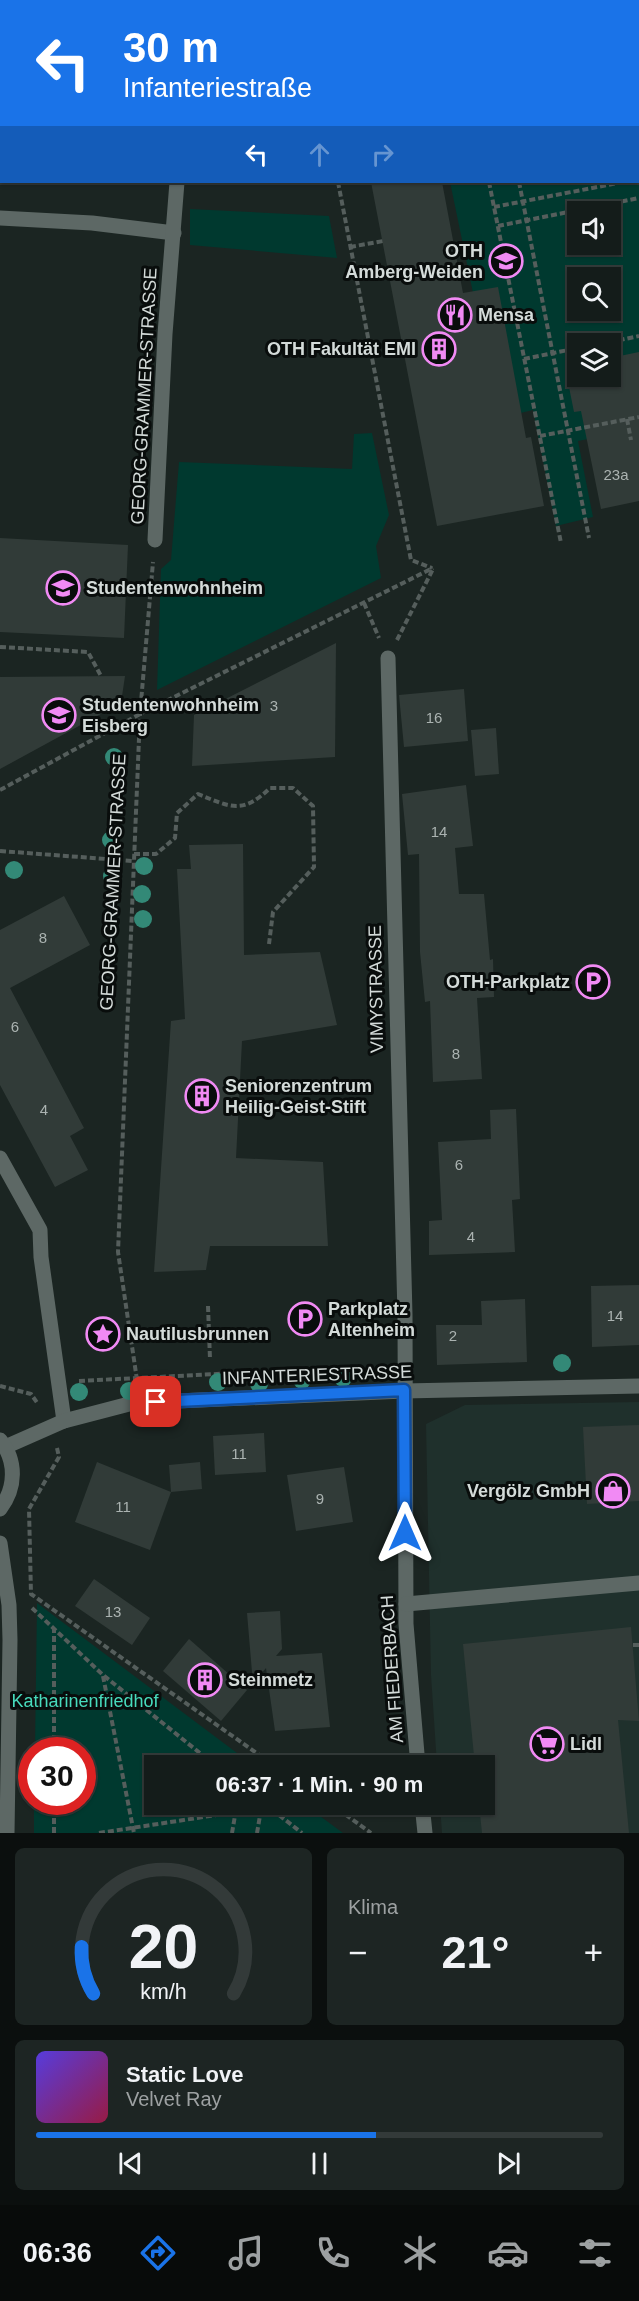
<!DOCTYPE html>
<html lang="de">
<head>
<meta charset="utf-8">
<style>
  :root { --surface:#141c1a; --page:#1d2523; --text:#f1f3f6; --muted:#9da1a2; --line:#333a39; --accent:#1a73e8 }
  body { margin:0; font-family:Helvetica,sans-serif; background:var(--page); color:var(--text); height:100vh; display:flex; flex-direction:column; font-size:22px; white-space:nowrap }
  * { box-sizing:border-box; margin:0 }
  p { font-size:20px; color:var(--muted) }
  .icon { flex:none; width:33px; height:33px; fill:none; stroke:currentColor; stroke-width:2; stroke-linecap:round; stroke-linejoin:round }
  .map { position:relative; height:1833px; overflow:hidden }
  .side { display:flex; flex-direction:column; gap:15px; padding:15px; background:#0b0f0e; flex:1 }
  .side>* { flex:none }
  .banner { position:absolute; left:0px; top:0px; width:639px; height:183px; box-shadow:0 2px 4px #0004,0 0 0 2px var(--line); background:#1a73e8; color:#fff; overflow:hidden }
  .fabs { position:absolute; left:567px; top:201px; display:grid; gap:12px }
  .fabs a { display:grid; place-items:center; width:54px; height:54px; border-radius:0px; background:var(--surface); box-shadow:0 2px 4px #0004,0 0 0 2px var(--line); font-size:30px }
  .speed { position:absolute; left:18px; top:1737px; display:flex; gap:12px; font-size:30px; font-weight:700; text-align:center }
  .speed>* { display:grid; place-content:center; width:78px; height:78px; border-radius:50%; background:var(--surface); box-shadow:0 2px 4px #0004,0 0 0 2px var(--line); line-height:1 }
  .speed .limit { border:9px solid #d22; background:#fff; color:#111 }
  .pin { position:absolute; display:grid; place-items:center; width:51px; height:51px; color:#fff; margin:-26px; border-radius:12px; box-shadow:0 3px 9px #0006 }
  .me { position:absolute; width:66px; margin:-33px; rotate:0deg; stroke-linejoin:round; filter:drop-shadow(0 0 4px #0008) }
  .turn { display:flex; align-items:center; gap:21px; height:126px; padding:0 24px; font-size:27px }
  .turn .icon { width:78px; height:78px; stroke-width:2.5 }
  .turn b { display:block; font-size:42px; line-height:51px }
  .lanes { display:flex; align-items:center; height:57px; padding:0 24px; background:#0003; justify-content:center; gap:30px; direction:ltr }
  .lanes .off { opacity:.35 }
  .big { font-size:45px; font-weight:700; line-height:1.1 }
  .side .card { flex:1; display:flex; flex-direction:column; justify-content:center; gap:9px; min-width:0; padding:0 21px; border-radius:9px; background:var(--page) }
  .side .dial { align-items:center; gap:0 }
  .dial svg { height:156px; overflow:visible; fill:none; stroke:var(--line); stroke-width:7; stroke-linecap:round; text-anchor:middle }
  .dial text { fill:var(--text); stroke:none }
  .song { display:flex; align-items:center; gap:18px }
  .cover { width:72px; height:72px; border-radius:9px; background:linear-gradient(135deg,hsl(250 70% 55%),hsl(340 70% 35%)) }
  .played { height:6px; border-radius:3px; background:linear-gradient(90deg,var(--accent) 60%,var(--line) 60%) }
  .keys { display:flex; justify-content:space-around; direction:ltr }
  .heat { display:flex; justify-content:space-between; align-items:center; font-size:33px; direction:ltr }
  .side .tiles { flex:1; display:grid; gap:15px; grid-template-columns:1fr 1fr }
  .card:last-child { grid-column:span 2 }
  .trip { position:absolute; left:144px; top:1755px; width:351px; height:60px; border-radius:0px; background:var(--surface); box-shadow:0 2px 4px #0004,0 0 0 2px var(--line); font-weight:700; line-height:60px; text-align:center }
  .tab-bar { display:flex; height:96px; justify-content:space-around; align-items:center; background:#080b0a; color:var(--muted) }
  .tab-bar .icon { width:42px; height:42px }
  .tab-bar .selected { color:var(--accent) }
  .tab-bar b { font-size:27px; color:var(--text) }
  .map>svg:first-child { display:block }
</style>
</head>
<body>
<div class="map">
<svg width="639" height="1833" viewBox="0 0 639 1833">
  <rect width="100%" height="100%" fill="#1b2522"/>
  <polygon fill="#1f302c" points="639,1402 639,1833 442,1833 440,1805 484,1804 484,1766 437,1765 431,1675 426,1424 465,1405"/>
  <g fill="#00392f" fill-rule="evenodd">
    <path d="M452 0H639V429L578 441 593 517 556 526 533 410 499 418 450 182H638V2ZM578 212H610V244H578ZM578 278H610V310H578ZM578 344H610V376H578Z"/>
    <polygon points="190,209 329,216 337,258 190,245"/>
    <polygon points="372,433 389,515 376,546 381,578 157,690 161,569 171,560 179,462 352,469 354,434"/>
    <polygon points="37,1603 253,1765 154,1766 154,1804 305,1805 343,1833 34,1833 34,1802 82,1802 82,1750 35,1750"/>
  </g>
  <g fill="#313b38">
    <polygon points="371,182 442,182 463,293 498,287 526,438 531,437 544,506 437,526"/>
    <polygon points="639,352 639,501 601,509 581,411 574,412 565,367 578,365 578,376 610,376 610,358"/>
    <polygon points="0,538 128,545 124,638 0,632"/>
    <polygon points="336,643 335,757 192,766 194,715"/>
    <polygon points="125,676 121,703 0,769 0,677"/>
    <polygon points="464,689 468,741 404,747 399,695"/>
    <polygon points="496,728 499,774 475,776 471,730"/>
    <polygon points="466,785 473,846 455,848 459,894 484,894 490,960 493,959 494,997 477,998 482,1079 433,1082 430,1001 425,1002 420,952 419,854 408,855 402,794"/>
    <polygon points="243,844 244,955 320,952 337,1025 242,1041 236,1158 323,1162 328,1246 210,1246 206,1270 154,1272 171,1021 185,1019 177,869 191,869 189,845"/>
    <polygon points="64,896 90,945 10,988 84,1128 70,1136 88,1170 55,1187 0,1085 0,930"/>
    <polygon points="516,1109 520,1199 512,1200 515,1252 429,1255 429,1221 442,1220 438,1142 491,1139 490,1110"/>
    <polygon points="639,1285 639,1345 592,1347 591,1286"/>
    <polygon points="525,1299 527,1362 437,1365 436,1325 482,1325 481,1301"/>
    <polygon points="639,1425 639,1501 587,1504 583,1427"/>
    <polygon points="264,1433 266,1472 215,1475 213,1436"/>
    <polygon points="97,1462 171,1492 150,1550 75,1522"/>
    <polygon points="200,1462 202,1489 171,1492 169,1465"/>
    <polygon points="344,1467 353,1522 296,1531 287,1475"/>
    <polygon points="94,1579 150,1618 132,1645 75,1606"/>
    <polygon points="280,1611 282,1649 276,1656 322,1653 330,1727 275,1731 266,1668 253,1684 247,1613"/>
    <polygon points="631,1627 639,1721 618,1720 629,1833 482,1833 479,1804 484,1804 484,1766 475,1766 463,1644"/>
    <polygon points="189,1639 247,1690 221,1721 163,1671"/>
  </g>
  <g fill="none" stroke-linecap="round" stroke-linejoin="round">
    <g stroke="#555e5c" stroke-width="4" stroke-dasharray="6 3" stroke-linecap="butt">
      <polyline points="303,0 303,2"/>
      <polyline points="447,0 448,2"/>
      <polyline points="483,0 483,2"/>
      <polyline points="624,0 624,2"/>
      <polyline points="638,32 639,31"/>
      <polyline points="638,69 639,77"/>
      <polyline points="638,179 639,178"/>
      <polyline points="338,182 411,560 432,568"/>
      <polyline points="489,182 561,543"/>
      <polyline points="519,182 589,538"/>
      <polyline points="494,207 623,182"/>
      <polyline points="498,226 639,198"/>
      <polyline points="350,247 383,241"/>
      <polyline points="601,344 639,336"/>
      <polyline points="524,359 578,348"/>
      <polyline points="627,419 631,440"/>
      <polyline points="540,436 639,417"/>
      <polyline points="364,603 379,638"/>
      <polyline points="397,640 433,569"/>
      <polyline points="0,647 88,652 101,676"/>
      <polyline points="0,790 140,714 433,568"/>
      <polyline points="0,851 133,861"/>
      <path d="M134 854H156L175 838 177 813 198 794C230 807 242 815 270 788H293L313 806 314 867 273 912 269 944"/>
      <polyline points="208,1306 210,1359"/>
      <polyline points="137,1380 118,1252 140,714 153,562"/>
      <polyline points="79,1381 236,1373"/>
      <polyline points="0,1386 31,1394 38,1404"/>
      <polyline points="57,1448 59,1457 29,1509 31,1594 275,1766"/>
      <polyline points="32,1608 103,1675 216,1766"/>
      <polyline points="633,1645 639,1645"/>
      <polyline points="103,1676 134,1833"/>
      <polyline points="54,1750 54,1629"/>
      <polyline points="265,1804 302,1833"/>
      <polyline points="331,1804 371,1833"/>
      <polyline points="54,1833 54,1802"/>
      <polyline points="99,1833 236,1812"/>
      <polyline points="232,1833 237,1804"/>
      <polyline points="257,1833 262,1804"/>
    </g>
    <g stroke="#5d6865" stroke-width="15">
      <polyline points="199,2 200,0"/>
      <polyline points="0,218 92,223 174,233"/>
      <polyline points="155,540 165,334 177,182"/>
      <polyline points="388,658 405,1315 406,1624 418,1766"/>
      <polyline points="0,1158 40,1230 41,1257 64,1421"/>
      <polyline points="5,1447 64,1421 133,1403 404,1391 639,1386"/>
      <path d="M0 1509C16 1488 17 1461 0 1440"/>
      <polyline points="0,1543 9,1605 10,1640 7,1833"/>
      <polyline points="406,1604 639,1583"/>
      <polyline points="422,1804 425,1833"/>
    </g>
  </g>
  <g fill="#338977">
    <circle cx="114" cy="757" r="9"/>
    <circle cx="111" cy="840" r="9"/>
    <circle cx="144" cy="866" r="9"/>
    <circle cx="14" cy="870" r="9"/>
    <circle cx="112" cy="876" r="9"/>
    <circle cx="142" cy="894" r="9"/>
    <circle cx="143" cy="919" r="9"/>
    <circle cx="562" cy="1363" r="9"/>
    <circle cx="343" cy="1378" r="9"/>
    <circle cx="302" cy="1380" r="9"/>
    <circle cx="218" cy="1382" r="9"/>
    <circle cx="259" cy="1384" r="9"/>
    <circle cx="170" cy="1386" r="9"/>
    <circle cx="129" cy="1391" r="9"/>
    <circle cx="79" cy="1392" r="9"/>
  </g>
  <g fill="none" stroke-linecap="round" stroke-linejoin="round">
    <g stroke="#114b97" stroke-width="15">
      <polyline id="route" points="156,1402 404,1390 405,1533"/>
    </g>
    <use href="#route" stroke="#1a73e8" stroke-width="10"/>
  </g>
  <defs>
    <g id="university-ring" transform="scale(1.725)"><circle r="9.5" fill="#090d0c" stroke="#f18af4" stroke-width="1.5"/><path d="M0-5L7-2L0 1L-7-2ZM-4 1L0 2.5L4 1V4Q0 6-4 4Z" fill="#f18af4"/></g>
    <g id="restaurant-ring" transform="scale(1.725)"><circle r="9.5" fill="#090d0c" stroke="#f18af4" stroke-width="1.5"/><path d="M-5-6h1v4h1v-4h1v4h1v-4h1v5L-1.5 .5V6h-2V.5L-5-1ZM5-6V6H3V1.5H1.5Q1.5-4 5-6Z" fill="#f18af4"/></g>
    <g id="building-ring" transform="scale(1.725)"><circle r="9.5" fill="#090d0c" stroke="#f18af4" stroke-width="1.5"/><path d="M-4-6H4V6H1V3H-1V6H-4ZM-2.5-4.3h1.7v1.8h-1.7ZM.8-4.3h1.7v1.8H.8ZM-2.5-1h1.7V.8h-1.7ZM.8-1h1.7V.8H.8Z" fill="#f18af4"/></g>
    <g id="parking-ring" transform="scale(1.725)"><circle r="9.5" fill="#090d0c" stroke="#f18af4" stroke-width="1.5"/><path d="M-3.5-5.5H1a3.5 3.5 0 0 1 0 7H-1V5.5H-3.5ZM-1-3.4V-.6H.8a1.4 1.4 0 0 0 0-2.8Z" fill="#f18af4"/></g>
    <g id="sight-ring" transform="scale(1.725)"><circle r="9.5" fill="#090d0c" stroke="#f18af4" stroke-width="1.5"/><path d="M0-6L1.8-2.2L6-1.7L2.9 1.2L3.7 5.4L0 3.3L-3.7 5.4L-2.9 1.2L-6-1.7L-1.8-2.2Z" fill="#f18af4"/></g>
    <g id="shop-ring" transform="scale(1.725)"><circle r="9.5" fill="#090d0c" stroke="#f18af4" stroke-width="1.5"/><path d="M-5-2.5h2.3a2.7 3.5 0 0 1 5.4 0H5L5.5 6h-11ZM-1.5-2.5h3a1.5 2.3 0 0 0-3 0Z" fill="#f18af4"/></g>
    <g id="supermarket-ring" transform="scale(1.725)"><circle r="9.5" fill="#090d0c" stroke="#f18af4" stroke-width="1.5"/><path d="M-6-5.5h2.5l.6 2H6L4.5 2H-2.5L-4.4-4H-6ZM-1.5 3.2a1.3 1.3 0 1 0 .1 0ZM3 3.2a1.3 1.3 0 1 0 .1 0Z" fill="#f18af4"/></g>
  </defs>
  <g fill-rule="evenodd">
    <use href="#university-ring" x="506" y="261"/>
    <use href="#restaurant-ring" x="455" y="315"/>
    <use href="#building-ring" x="439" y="349"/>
    <use href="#university-ring" x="63" y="588"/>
    <use href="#university-ring" x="59" y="715"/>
    <use href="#parking-ring" x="593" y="982"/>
    <use href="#building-ring" x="202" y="1096"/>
    <use href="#parking-ring" x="305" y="1319"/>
    <use href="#sight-ring" x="103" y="1334"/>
    <use href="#shop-ring" x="613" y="1491"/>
    <use href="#building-ring" x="205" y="1680"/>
    <use href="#supermarket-ring" x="547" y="1744"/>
  </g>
  <g text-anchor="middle" stroke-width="6" stroke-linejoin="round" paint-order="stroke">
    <g font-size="15" fill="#abb3b1">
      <text x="616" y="480">23a</text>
      <text x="274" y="711">3</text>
      <text x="434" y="723">16</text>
      <text x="439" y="837">14</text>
      <text x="43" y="943">8</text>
      <text x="15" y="1032">6</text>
      <text x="456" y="1059">8</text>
      <text x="44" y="1115">4</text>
      <text x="459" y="1170">6</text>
      <text x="471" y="1242">4</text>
      <text x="615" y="1321">14</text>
      <text x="453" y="1341">2</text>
      <text x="239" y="1459">11</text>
      <text x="320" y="1504">9</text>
      <text x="123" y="1512">11</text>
      <text x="113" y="1617">13</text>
    </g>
    <g font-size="18" font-weight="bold" fill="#d4dbd9" stroke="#090d0c" text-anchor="start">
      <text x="483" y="257" text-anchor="end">OTH<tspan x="483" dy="21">Amberg-Weiden</tspan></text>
      <text x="478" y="321">Mensa</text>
      <text x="416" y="355" text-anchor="end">OTH Fakultät EMI</text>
      <text x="86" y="594">Studentenwohnheim</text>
      <text x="82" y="711">Studentenwohnheim<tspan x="82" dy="21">Eisberg</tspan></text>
      <text x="570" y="988" text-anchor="end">OTH-Parkplatz</text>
      <text x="225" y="1092">Seniorenzentrum<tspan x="225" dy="21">Heilig-Geist-Stift</tspan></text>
      <text x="328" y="1315">Parkplatz<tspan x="328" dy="21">Altenheim</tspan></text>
      <text x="126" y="1340">Nautilusbrunnen</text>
      <text x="590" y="1497" text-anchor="end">Vergölz GmbH</text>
      <text x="228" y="1686">Steinmetz</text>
      <text x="570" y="1750">Lidl</text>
    </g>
    <g font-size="18" fill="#d4dbd9" stroke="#090d0c">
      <text transform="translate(144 396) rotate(-87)" y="6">GEORG-GRAMMER-STRASSE</text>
      <text transform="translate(113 882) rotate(-87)" y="6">GEORG-GRAMMER-STRASSE</text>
      <text transform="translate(376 989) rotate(-91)" y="6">VIMYSTRASSE</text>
      <text transform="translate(317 1375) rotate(-2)" y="6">INFANTERIESTRASSE</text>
      <text transform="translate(392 1669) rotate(-94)" y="6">AM FIEDERBACH</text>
    </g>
    <g font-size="18" fill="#47dbbc" stroke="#090d0c">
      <text x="85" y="1707">Katharinenfriedhof</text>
    </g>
  </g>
</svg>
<div class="fabs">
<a><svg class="icon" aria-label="sound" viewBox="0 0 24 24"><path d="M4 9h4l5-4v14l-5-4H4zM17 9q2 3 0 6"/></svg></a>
<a><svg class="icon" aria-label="search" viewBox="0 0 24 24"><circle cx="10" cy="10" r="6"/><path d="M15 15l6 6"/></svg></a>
<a><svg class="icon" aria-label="layers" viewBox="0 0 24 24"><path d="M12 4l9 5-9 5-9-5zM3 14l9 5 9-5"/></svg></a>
</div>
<div class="speed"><div class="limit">30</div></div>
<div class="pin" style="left:156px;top:1402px;background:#d93025"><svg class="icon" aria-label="arrive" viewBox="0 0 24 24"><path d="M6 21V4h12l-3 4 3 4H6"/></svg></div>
<svg class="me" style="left:405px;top:1533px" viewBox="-20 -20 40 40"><path d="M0-17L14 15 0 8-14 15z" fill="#1a73e8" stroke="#fff" stroke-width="4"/></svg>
<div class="trip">06:37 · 1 Min. · 90 m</div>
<div class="banner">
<div class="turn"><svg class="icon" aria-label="left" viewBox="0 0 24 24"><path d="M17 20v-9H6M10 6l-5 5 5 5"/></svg><div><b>30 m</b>Infanteriestraße</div></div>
<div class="lanes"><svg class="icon" aria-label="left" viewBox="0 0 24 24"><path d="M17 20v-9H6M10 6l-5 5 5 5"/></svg><svg class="icon off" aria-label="ahead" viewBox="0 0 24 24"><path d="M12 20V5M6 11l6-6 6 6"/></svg><svg class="icon off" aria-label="right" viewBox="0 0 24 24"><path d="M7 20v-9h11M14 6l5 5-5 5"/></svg></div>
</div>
</div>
<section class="side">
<div class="tiles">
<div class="card dial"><svg viewBox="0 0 100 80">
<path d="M14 69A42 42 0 1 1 86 69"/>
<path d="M14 69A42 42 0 0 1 8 45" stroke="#1a73e8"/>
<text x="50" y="56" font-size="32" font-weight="700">20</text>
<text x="50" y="72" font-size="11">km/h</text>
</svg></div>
<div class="card"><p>Klima</p>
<div class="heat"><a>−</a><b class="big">21°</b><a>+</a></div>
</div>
<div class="card">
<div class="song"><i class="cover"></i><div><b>Static Love</b><p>Velvet Ray</p></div></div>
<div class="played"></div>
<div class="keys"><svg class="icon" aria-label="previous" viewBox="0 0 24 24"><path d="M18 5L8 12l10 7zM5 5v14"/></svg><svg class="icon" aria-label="pause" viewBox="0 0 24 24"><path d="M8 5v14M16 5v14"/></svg><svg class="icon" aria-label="next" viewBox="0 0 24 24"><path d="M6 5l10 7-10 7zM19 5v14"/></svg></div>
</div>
</div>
</section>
<nav class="tab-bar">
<b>06:36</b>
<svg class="icon selected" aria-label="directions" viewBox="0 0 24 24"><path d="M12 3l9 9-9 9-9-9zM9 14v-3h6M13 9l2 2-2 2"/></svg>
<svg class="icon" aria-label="music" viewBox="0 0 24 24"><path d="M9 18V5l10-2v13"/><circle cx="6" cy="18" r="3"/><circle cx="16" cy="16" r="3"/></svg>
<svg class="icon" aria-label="phone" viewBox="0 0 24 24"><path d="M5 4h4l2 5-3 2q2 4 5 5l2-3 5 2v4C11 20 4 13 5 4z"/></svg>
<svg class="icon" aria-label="climate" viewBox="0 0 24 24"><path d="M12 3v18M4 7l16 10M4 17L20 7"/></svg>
<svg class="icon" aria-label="car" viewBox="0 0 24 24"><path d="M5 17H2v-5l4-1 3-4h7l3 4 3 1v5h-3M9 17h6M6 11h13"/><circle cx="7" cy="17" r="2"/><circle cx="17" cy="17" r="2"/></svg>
<svg class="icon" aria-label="filters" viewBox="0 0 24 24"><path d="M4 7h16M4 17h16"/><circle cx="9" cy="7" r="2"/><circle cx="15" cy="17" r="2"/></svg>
</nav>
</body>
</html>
